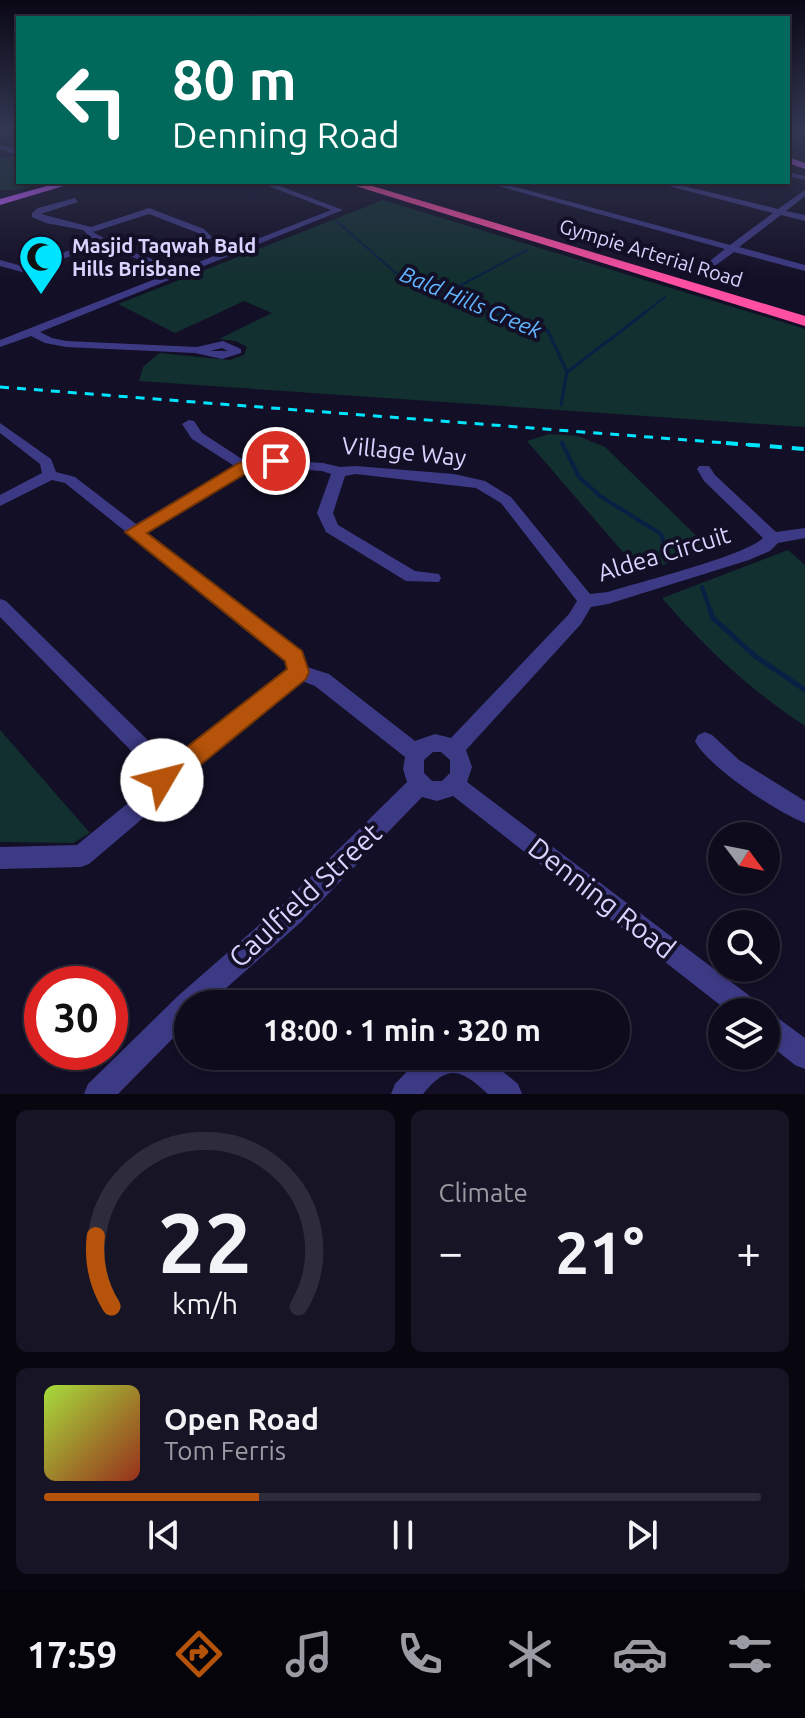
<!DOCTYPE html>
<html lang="en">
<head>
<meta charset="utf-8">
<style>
  :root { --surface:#0e0b1c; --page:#171425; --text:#f1f3f6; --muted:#9b9ba3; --line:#2e2b3b; --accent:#b45309 }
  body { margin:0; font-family:Ubuntu,sans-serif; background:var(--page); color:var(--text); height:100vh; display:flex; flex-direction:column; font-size:30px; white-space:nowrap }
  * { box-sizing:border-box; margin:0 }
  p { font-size:26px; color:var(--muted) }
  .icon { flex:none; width:44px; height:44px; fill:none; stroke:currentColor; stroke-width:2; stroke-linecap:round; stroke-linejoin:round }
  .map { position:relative; height:1094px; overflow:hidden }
  .details { display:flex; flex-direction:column; gap:16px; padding:16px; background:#08060f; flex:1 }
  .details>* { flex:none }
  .hud { position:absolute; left:16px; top:16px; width:774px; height:168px; border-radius:0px; box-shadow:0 2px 6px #0004,0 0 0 2px var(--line); background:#00695c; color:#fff; overflow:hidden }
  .needle { width:52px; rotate:122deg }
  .fabs { position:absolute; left:708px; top:822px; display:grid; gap:16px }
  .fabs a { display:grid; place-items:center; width:72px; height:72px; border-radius:50%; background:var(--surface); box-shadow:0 2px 6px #0004,0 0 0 2px var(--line); font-size:40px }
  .speed { position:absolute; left:24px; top:966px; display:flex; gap:16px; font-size:40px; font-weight:700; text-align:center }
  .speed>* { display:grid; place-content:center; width:104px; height:104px; border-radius:50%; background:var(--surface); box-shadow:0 2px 6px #0004,0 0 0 2px var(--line); line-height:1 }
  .speed .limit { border:12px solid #d22; background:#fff; color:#111 }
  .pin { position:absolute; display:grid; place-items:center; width:68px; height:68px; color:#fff; margin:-34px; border:4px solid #fff; border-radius:50%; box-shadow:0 2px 8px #0007 }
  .me { position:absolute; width:88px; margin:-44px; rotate:53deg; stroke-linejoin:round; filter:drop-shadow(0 0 6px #0008) }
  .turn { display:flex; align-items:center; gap:28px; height:168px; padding:0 24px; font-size:36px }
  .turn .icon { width:104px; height:104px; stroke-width:2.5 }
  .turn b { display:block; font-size:56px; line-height:68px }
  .big { font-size:60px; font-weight:700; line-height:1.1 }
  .details .widget { flex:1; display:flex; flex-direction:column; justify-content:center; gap:12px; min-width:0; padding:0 28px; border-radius:12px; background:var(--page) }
  .details .dial { align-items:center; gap:0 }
  .dial svg { height:208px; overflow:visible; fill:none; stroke:var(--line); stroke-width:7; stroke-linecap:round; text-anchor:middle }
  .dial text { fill:var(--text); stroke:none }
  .song { display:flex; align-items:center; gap:24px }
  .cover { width:96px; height:96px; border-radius:12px; background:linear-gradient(135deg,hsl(80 70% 55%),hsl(10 70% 35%)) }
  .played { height:8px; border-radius:4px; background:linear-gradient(90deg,var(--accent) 30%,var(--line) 30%) }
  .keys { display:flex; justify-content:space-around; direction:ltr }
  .heat { display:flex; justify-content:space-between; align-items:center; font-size:44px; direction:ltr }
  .details .tiles { flex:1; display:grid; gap:16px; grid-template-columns:1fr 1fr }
  .widget:last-child { grid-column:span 2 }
  .trip { position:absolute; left:174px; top:990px; width:456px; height:80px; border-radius:40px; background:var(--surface); box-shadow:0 2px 6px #0004,0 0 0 2px var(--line); font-weight:700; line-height:80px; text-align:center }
  .tab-bar { display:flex; height:128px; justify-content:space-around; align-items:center; background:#06040b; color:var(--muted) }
  .tab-bar .icon { width:56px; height:56px }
  .tab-bar .current { color:var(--accent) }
  .tab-bar b { font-size:36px; color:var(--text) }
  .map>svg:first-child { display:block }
</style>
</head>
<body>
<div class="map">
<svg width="805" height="1094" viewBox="0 0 805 1094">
  <rect width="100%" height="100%" fill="#130f26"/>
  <g fill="#12302f">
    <polygon points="0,157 18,157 18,182 49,182 17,190 0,190"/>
    <polygon points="383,200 805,329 805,427 139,381 143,367 159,353 230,360 244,355 247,347 236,341 219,339 272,313 244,301 175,333 118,304"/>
    <polygon points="549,434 578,436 605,447 711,550 640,572 527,441"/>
    <path d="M788 550 805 565V726C750 690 705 648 662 598Z"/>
    <polygon points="0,730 1,731 90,833 73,843 0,842"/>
  </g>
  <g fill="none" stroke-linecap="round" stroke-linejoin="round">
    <g stroke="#0a1f44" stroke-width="2">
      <polyline points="335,220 397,274 502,314"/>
      <polyline points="448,292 527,250"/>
      <polyline points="643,314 665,297"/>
    </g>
    <g stroke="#0a1f44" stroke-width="3">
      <polyline points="496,312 548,331 567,372 561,405"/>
      <polyline points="567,372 646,312"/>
      <polyline points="562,442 563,445"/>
    </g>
    <g stroke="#0a1f44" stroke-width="4">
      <polyline points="562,443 579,477 600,496 661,534 667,555"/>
      <polyline points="702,587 711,612"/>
    </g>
    <polyline stroke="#0a1f44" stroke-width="5" points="710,610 713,618 755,656 805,690"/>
    <g fill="#3d3a85" fill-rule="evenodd">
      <polygon points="0,145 17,150 18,152 14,154 0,149"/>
      <polygon points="788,172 805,176 805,180 788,176"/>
      <path d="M258 182H269L343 210 40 332 52 338 66 341 197 347 223 341 241 349V353L222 359 195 353 66 347 45 343 31 336 0 347V340L173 272 102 246 22 272 0 266V260L22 266 95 242 83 230 46 223 32 217V213L38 208 75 198 78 202 41 214 91 227 149 208 204 229 212 237 210 239H204L198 233 149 214 93 232 123 249 181 269 331 210ZM222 348 228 351H210Z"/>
      <polygon points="484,182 497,182 730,245 773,213 653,182 667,182 778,209 805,190 805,196 786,211 805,215 805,221 781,215 739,247 805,265 805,271 734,252 712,268 706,268 706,264 725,249"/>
      <path d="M189 420 194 421 202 433 248 463 260 459 323 463 340 467 356 466 454 474 485 481 511 497 590 594 608 592C639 582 745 556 763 538L704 481 697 469 699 466H709L715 475 776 532 805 528V538L778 543 770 551 749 560 608 604 591 607 581 624 466 750 472 767 467 782 759 1003 763 1012H729L453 796 437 801 422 797 300 923 208 1004H188V1023L118 1094H84L88 1084 179 995 282 905 407 782 403 769 405 757 315 686 302 681 198 765 177 773 155 808 89 864 81 867 0 869V847L77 845 139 794 154 771 150 770 0 617V599L6 601 163 755 170 757 184 751 289 669 287 661 65 483 52 480 0 506V495L42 473 40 464 0 433V423L51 459 56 472 75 477 136 524 222 473 236 467 192 439 182 424ZM262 467 322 471 331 474 317 513 326 532 406 581 439 582 441 578 439 574 415 571 338 525 333 513 345 476 356 474 476 488 501 503 577 601 569 614 451 738 435 734 415 741 329 674 307 667 302 652 146 532 232 479ZM433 752H441L450 760V773L442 781H432L424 773V760Z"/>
      <path d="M705 732 712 735 739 760 805 801V823C778 813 707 766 695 741L698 735Z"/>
      <polygon points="765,1012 766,1012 775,1016 805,1038 805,1069 795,1065 766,1042"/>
      <path d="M422 1056H484L518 1084 522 1094H488C461 1069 448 1063 423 1094H391L395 1084Z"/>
    </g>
    <g fill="#c25bff" fill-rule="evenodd">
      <polygon points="788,157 805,163 805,169 788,163"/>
      <polygon points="61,182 77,182 0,205 0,199"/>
    </g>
    <polygon fill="#ff4fa3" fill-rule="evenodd" points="343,182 359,182 805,316 805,326"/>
    <polyline stroke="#00e5ff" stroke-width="3" stroke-dasharray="9 8" stroke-linecap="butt" points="0,387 752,445"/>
    <polyline stroke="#00e5ff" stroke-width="4" stroke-dasharray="12 10" stroke-linecap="butt" points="726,443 805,449"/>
  </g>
  <linearGradient id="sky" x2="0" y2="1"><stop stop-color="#0a0815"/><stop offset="0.46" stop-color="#333752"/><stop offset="1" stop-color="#333752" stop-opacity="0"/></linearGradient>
  <rect width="805" height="281" fill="url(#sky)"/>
  <polygon fill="#b45309" stroke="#753606" stroke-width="2" points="276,456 284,461 281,465 250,471 147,533 302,651 309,672 306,679 199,766 178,773 171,788 162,791 153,788 150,780 162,758 183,750 287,669 285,661 125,532 239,463"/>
  <defs>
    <g id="mosque-pin" transform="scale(2.3)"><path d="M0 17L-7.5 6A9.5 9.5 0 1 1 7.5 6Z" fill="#00e5ff" stroke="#130f26"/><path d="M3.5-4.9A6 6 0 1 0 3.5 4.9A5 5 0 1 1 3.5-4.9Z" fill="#111"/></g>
  </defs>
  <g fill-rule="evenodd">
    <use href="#mosque-pin" x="41" y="257"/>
  </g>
  <g text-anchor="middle" stroke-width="8" stroke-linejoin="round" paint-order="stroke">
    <g font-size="20" font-weight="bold" fill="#d9d4ff" stroke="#130f26" text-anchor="start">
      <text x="72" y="253">Masjid Taqwah Bald<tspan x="72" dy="23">Hills Brisbane</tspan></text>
    </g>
    <g font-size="20" fill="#d9d4ff" stroke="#130f26">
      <text transform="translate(651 253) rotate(17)" y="7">Gympie Arterial Road</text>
    </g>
    <g font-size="22" font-style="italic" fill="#62b6ff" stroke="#130f26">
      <text transform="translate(471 302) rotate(23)" y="8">Bald Hills Creek</text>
    </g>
    <g font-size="24" fill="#d9d4ff" stroke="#130f26">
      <text transform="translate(404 452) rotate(6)" y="8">Village Way</text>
      <text transform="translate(664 554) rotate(-17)" y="8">Aldea Circuit</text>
    </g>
    <g font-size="28" fill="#d9d4ff" stroke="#130f26">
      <text transform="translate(305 895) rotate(-43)" y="10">Caulfield Street</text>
      <text transform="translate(602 898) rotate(38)" y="10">Denning Road</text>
    </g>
  </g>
</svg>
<div class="fabs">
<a><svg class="needle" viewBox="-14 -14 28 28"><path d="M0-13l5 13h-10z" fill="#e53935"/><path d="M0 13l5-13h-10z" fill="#9b9ba3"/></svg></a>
<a><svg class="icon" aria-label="search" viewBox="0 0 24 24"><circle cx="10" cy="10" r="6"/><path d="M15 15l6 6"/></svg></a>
<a><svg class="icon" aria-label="layers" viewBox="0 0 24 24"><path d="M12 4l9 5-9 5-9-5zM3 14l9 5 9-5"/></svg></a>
</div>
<div class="speed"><div class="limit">30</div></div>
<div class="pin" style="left:276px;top:461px;background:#d93025"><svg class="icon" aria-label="arrive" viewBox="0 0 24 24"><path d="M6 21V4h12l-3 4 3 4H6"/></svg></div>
<svg class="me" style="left:162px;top:780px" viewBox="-20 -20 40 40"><circle r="19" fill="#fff"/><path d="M0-13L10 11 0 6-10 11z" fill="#b45309"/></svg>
<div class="trip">18:00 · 1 min · 320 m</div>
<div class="hud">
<div class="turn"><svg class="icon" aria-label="left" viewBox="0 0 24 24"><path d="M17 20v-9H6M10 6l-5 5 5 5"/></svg><div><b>80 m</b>Denning Road</div></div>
</div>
</div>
<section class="details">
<div class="tiles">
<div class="widget dial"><svg viewBox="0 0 100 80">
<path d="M14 69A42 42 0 1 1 86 69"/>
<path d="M14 69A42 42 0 0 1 8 42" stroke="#b45309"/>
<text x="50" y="56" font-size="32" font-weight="700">22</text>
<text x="50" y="72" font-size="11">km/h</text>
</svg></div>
<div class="widget"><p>Climate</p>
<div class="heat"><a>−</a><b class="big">21°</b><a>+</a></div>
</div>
<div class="widget">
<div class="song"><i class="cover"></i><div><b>Open Road</b><p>Tom Ferris</p></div></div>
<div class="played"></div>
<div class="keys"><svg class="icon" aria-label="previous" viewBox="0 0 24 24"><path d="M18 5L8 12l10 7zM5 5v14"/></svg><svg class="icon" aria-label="pause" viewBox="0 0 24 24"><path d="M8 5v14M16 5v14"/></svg><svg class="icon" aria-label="next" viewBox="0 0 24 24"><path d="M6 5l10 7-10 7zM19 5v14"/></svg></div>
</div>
</div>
</section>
<nav class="tab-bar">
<b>17:59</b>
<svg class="icon current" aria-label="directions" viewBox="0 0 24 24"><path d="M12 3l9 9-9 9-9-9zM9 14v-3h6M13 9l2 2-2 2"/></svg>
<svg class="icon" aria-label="music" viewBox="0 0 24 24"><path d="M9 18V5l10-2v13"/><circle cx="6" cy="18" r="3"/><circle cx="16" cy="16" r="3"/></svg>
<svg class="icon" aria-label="phone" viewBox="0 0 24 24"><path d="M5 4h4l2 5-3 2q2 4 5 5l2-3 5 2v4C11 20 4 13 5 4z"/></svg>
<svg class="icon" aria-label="climate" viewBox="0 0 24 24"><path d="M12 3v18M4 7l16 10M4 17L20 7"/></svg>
<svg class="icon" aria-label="car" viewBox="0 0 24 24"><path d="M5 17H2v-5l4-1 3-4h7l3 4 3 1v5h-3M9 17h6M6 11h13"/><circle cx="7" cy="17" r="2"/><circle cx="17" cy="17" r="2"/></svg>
<svg class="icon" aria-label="filters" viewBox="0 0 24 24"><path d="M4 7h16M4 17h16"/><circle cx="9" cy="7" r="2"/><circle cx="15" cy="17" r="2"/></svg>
</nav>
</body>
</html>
